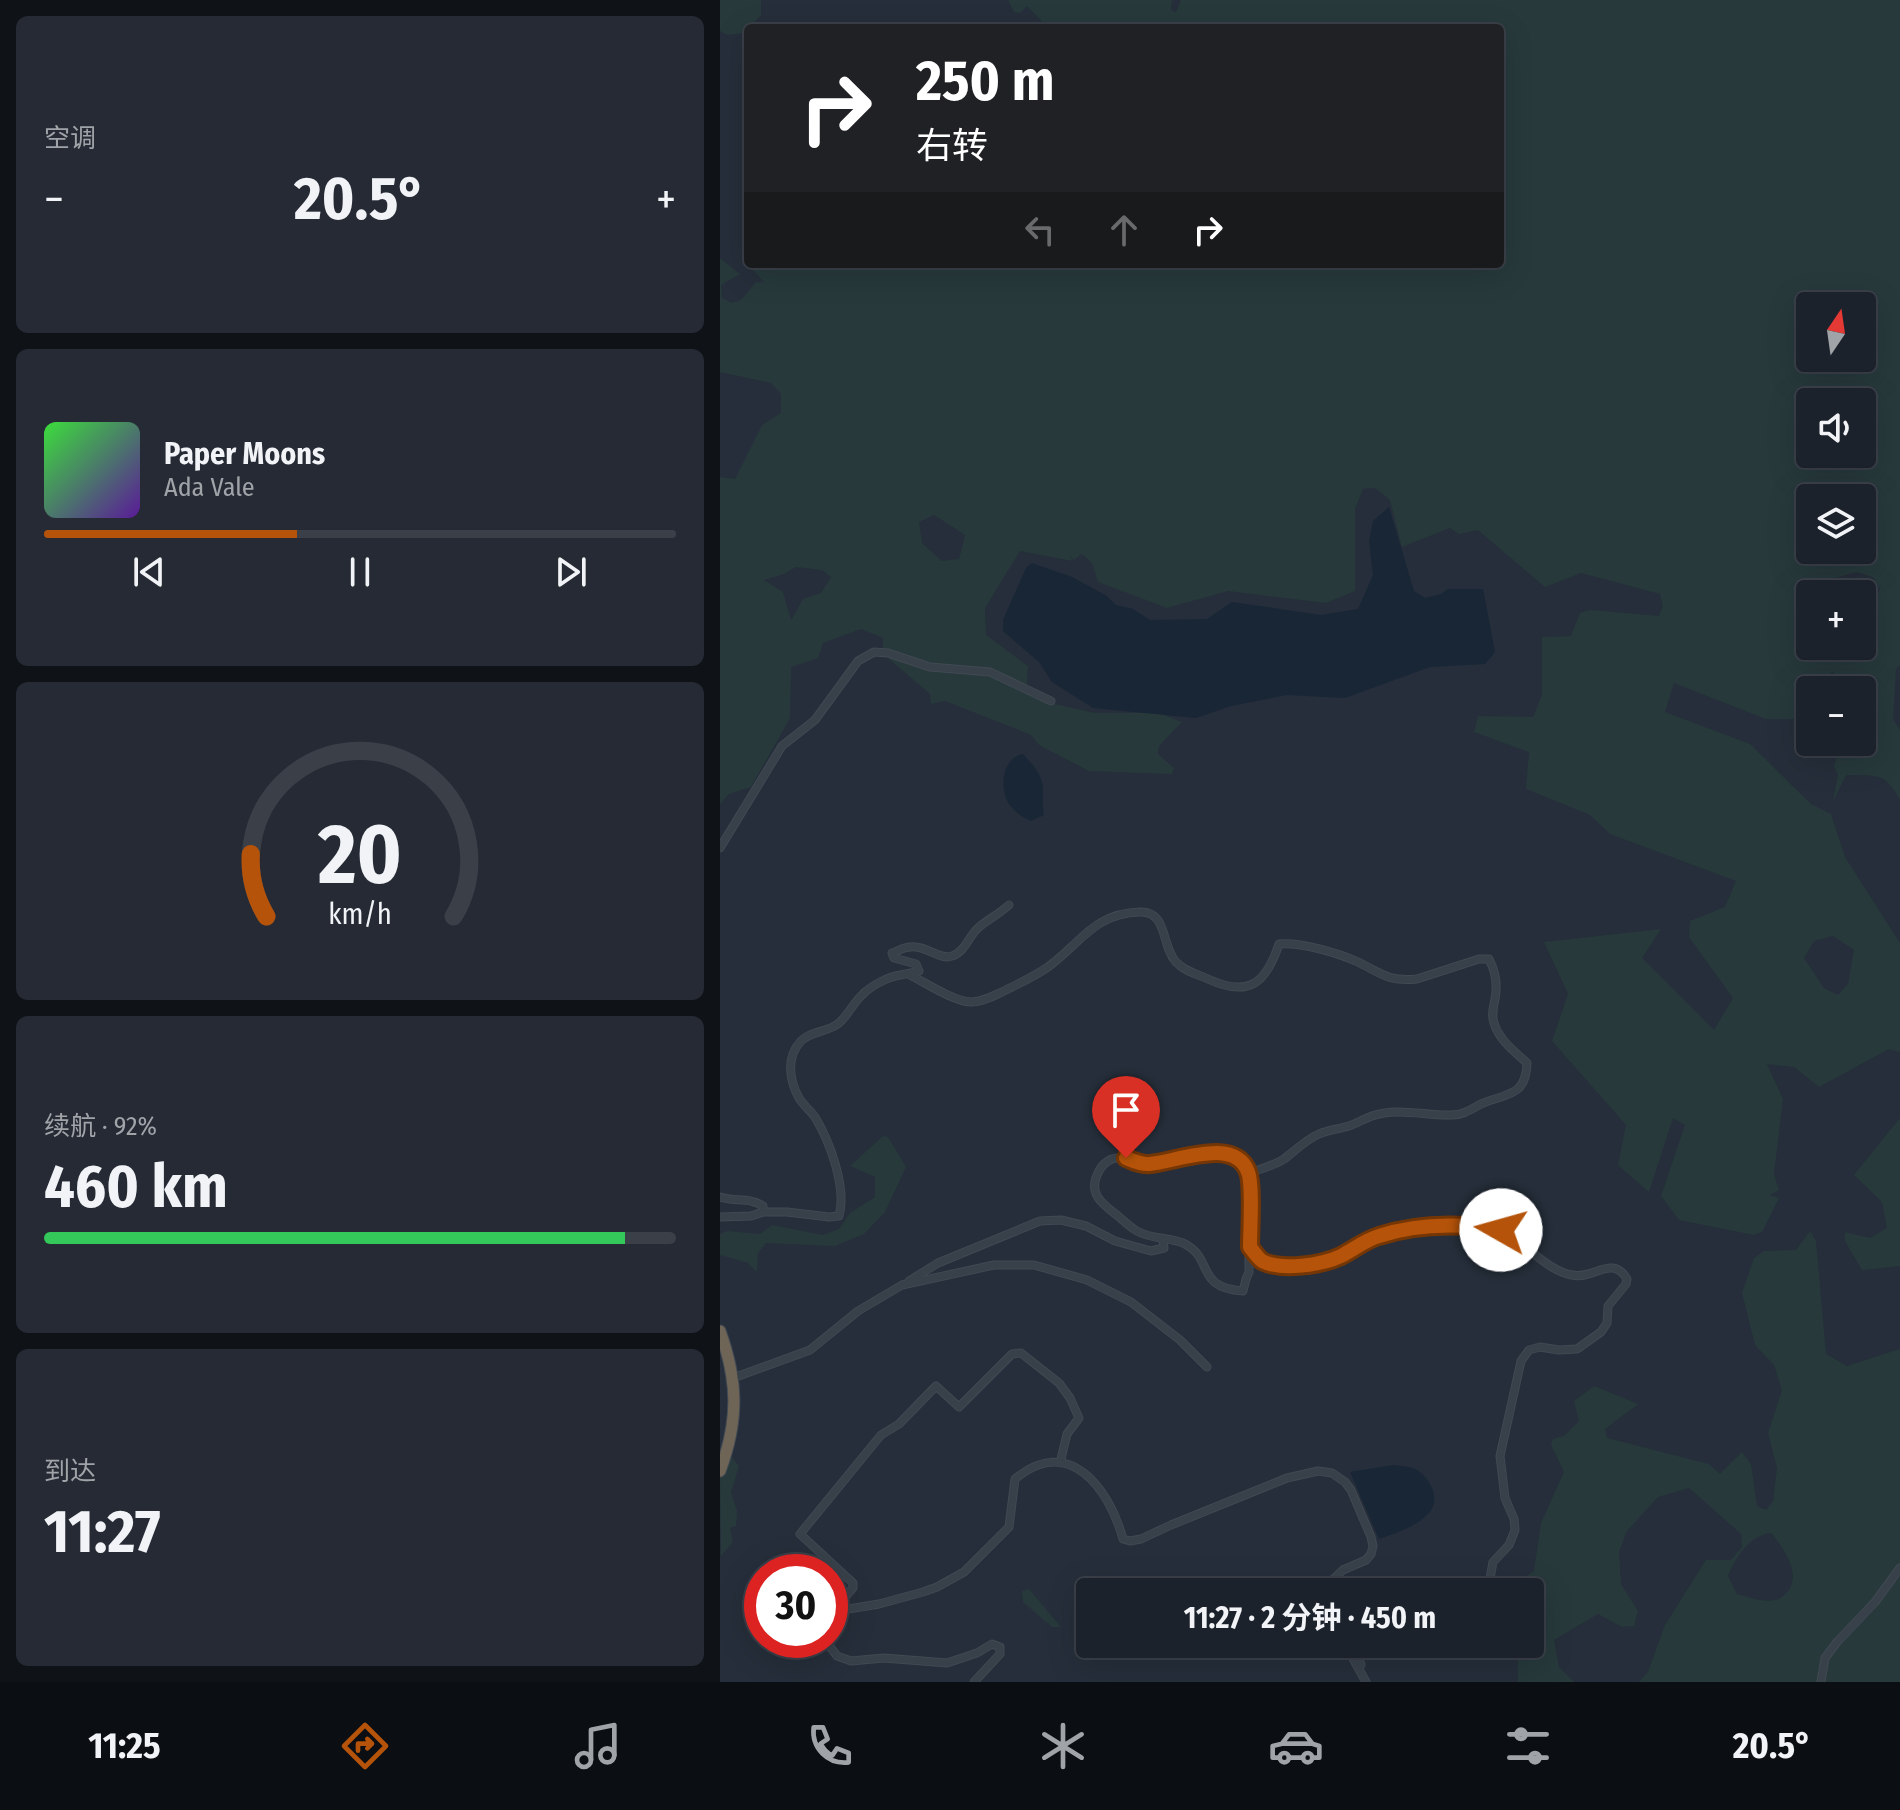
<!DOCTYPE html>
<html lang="zh">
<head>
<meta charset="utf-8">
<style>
  :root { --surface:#1c222c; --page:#252a34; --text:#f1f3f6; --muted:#a0a4a9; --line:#3a3f48; --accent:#b45309 }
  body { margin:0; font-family:"Fira Sans Condensed","Noto Sans SC",sans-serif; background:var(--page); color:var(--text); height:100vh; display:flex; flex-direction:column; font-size:30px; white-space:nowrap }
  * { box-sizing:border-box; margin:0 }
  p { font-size:26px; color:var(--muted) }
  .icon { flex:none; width:44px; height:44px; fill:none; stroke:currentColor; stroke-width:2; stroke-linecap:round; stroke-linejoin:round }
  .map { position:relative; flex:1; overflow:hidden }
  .details { display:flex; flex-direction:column; gap:16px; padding:16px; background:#0f1318; width:720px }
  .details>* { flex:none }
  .guide { position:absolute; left:24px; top:24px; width:760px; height:244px; border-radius:8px; box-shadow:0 8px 32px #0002,0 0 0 2px var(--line); background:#202124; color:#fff; overflow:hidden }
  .needle { width:52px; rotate:13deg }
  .buttons { position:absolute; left:1076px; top:292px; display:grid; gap:16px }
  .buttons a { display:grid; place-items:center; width:80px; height:80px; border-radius:8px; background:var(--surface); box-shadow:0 8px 32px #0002,0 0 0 2px var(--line); font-size:40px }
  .speed { position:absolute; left:24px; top:1554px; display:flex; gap:16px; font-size:40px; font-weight:700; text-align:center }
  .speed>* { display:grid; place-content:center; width:104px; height:104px; border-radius:50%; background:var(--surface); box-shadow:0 8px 32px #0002,0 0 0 2px var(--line); line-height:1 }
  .speed .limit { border:12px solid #d22; background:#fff; color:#111 }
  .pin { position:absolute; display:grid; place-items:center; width:68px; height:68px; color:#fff; margin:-82px -34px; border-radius:50% 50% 50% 0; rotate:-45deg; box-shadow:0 0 8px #0007 }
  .pin .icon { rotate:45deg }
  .me { position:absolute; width:88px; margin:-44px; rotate:277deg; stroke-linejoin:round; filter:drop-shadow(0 0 6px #0008) }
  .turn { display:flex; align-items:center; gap:28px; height:168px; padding:0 40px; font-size:36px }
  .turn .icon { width:104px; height:104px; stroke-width:2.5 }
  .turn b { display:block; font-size:56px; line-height:68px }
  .lanes { display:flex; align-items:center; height:76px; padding:0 40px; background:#0003; justify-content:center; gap:40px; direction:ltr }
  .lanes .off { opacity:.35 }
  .big { font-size:60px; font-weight:700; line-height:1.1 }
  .details .widget { flex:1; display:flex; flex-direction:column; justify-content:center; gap:12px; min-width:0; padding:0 28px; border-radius:12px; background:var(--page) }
  .details .dial { align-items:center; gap:0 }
  .dial svg { height:208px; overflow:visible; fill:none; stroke:var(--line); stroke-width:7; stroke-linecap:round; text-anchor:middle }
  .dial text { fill:var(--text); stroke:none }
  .song { display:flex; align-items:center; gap:24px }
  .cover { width:96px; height:96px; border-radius:12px; background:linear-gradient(135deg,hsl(120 70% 55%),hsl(270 70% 35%)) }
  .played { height:8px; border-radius:4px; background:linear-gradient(90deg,var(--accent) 40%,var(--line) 40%) }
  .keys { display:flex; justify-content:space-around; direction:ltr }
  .heat { display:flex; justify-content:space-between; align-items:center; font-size:44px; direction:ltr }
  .charge { height:12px; border-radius:6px; background:linear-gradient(90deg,#34c759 92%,var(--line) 0) }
  .trip { position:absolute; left:356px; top:1578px; width:468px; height:80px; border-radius:8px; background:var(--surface); box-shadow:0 8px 32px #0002,0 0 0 2px var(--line); font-weight:700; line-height:80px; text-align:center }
  .dock { display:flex; height:128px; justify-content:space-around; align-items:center; background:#0b0e12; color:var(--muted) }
  .dock .icon { width:56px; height:56px }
  .dock .current { color:var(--accent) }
  .dock b { font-size:36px; color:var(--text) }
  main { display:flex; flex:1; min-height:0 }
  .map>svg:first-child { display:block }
</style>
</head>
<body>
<main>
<section class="details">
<div class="widget"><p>空调</p>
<div class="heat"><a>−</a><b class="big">20.5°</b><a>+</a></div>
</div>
<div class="widget">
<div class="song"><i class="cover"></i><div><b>Paper Moons</b><p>Ada Vale</p></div></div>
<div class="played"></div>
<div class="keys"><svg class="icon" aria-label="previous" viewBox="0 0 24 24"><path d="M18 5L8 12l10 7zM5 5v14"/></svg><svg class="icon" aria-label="pause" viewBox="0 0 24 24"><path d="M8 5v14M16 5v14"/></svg><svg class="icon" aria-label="next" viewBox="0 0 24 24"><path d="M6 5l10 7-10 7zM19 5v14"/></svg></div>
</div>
<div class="widget dial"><svg viewBox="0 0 100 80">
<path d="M14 69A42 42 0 1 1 86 69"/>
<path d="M14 69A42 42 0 0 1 8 45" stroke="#b45309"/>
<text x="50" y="56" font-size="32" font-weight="700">20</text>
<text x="50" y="72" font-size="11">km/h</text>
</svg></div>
<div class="widget"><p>续航 · 92%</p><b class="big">460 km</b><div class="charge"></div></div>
<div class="widget"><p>到达</p><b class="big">11:27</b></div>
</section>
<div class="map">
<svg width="1180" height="1682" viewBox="0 0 1180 1682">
  <rect width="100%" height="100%" fill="#252e3a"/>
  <g fill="#27393b" fill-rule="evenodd">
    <polygon points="0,0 41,0 41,15 24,33 7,35 0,31"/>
    <path d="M288 0H452L451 10 456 12 461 0H1180V665L1176 669 1173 719 1180 730V800C1164 771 1157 776 1126 775L1113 802 1118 775 1114 766 1122 742H1142V690H1121V683L1112 671 1105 690H1090V717L1088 719H1046L954 683 945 712 1030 744 1091 804 1111 814 1125 857 1180 943V1052L1169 1049 1099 1087 1074 1067 1047 1064 1063 1099 1054 1174 1059 1190 1050 1195 1059 1198 1042 1232 1034 1235 959 1220 941 1196 965 1125 953 1118 929 1192 898 1165 906 1125 832 1041 848 994 824 942 941 929 922 958 994 1030 1013 998 969 937 970 921 1005 907 1016 881 890 834 870 815 806 789 809 752 754 732 758 716 813 717 822 695V637L851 636 860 613 870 610 939 616 943 606 940 594 861 573 825 587 758 530 739 534 730 528 682 547 670 500 655 488 643 489 635 509V591L606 603 508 591 447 608 378 582 372 563 362 554 354 560 349 555 353 561 300 551 265 608 266 635 308 666 307 684 321 701 375 713H439L462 722 439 746 438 754 454 768 452 774 369 771 319 745 311 735 225 701 211 704 210 694 163 654V638L141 629 103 643 98 658 71 667 70 718 31 787 9 794 0 804V477L15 479 42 425 61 413V394L51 383 0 372V258L20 274 1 285 2 298 12 303 21 300 36 282H44L33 270 57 264H100L105 266 108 264H780V28H321V20L307 6 300 13 294 12ZM1090 306H1142V358H1090ZM1090 402H1142V454H1090ZM1090 498H1142V550H1090ZM214 515 245 535 239 559 222 561 202 543 199 522ZM76 567 102 570 111 577 101 593 83 599 71 620 63 592 44 580 64 574ZM1137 572 1153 577 1160 589 1152 608 1142 617V646H1090V594H1094L1103 581ZM1113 936 1134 950 1128 984 1118 995 1104 988 1084 958 1094 941Z"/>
    <polygon points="1180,1118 1180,1266 1142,1270 1125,1241 1125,1232 1150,1238 1167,1228 1162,1202 1134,1175"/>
    <polygon points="163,1136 168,1137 186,1167 165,1212 144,1234 115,1246 46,1243 38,1253 37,1272 28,1263 0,1255 0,1234 7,1231 40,1234 52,1225 103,1235 119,1229 130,1213 155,1197 155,1177 130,1166"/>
    <path d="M1090 1231 1096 1241 1106 1354 1127 1366 1180 1349V1682H919L928 1672 945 1625 986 1560H1011L1022 1547 1021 1534 969 1488 938 1497 907 1531 899 1552 901 1584 918 1611 914 1626 902 1627 878 1614 834 1640 839 1667 854 1682H798V1644H810V1592H786V1589L814 1571 821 1523 844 1472 831 1445 833 1439 844 1436 859 1421 854 1401 874 1386 918 1404 885 1429 887 1438 989 1464 1000 1474 1022 1452 1031 1464 1037 1506 1046 1510 1053 1501 1057 1468 1048 1433 1062 1390 1054 1365 1035 1345 1022 1293 1034 1258 1044 1251 1076 1250ZM1051 1533C1064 1548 1084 1577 1065 1594 1061 1598 1061 1599 1055 1600 1043 1603 1028 1597 1017 1594L1008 1576C1015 1558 1030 1535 1051 1533Z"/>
    <polygon points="8,1453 19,1466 11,1493 17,1511 16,1526 10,1528 13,1542 1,1556 0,1478"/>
    <polygon points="309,1589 341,1627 332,1627 303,1602 302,1591"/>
  </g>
  <g fill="#192636">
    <polygon points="669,507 694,591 705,598 721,594 728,589 763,589 775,652 765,664 710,667 625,698 567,695 511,706 476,718 373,708 332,682 319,662 283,631 283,620 306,568 312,563 352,577 387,596 396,605 413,609 430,620 487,619 512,602 601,615 638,609 653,575 649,541 653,521"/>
    <path d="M303 754C312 764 322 774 323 788 323 797 322 805 324 815L311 821C301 817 290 809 286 798 280 781 284 758 303 754Z"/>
    <path d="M673 1465C681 1466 691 1466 697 1470 711 1479 721 1500 709 1513 696 1527 676 1533 659 1539L630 1472Z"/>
  </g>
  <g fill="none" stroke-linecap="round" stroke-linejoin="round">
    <g stroke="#414953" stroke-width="9">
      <g id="minor">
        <polyline points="0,848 62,746 95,720 138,661 154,652 168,653 210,667 270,672 331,701"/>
        <path d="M190 975C206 983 233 1001 251 1002 263 1002 275 995 286 990 300 983 315 976 328 967 361 943 374 913 420 912 448 911 441 946 456 962 464 971 477 974 488 979 529 998 546 983 559 944 581 942 618 953 638 962 662 974 669 982 697 979L759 959H769C774 969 777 979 776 990 776 1001 770 1012 774 1023 779 1040 794 1051 807 1063 806 1098 785 1093 761 1104 751 1109 744 1115 732 1115 706 1116 678 1107 652 1116 644 1119 637 1123 629 1126 619 1129 608 1130 599 1134 585 1140 575 1151 564 1159 553 1166 541 1169 529 1173"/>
        <path d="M489 1153H504L520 1158 529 1173V1272L526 1279 523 1291C475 1288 494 1259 465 1244 451 1237 432 1240 417 1231 410 1227 404 1221 398 1216 381 1203 367 1193 379 1171 382 1165 385 1162 392 1159 406 1155 415 1165 428 1165 444 1165 472 1156 489 1153Z"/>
        <path d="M0 1197C15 1202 30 1197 43 1206V1212L31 1216 0 1217"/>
        <path d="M43 1212H67L109 1217 119 1216C127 1188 110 1142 95 1117 90 1110 83 1105 79 1098 69 1080 66 1057 81 1041 90 1031 109 1032 119 1023 128 1015 134 1002 143 994 151 986 169 976 181 975 188 973 192 974 199 971L196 964 174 958 172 953C178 951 184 947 190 947 206 945 221 961 232 956 245 952 249 936 258 928 267 920 279 914 289 905"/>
        <path d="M530 1247C533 1251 538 1258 542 1261 561 1271 602 1265 620 1256 633 1250 644 1240 658 1236 685 1227 715 1223 743 1225 755 1226 769 1226 780 1230 785 1232 791 1237 795 1240 814 1252 830 1271 852 1275 874 1280 892 1254 907 1279L906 1284 888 1306 887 1323 881 1332 857 1349 839 1350 820 1347 809 1350 801 1361 780 1456 785 1498 794 1519 795 1530 789 1545 773 1562 769 1584 764 1592"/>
        <polyline points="189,1281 218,1263 320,1221 341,1220 366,1226 395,1241 431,1251 444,1248 443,1240"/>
        <polyline points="13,1378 90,1350 138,1311 182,1285 274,1265 314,1265 367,1280 411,1302 460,1340 487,1367"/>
        <polyline points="123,1611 125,1597 133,1588 133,1583 80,1534 161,1435 179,1424 216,1386 239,1407 292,1354 301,1353 339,1383 350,1398 359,1418 347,1434 340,1463"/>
        <path d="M110 1612 159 1604 203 1592 217 1587 244 1572 289 1527 295 1479C349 1434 389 1488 403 1539L410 1541 421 1539 451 1525 567 1478 598 1471 612 1473 625 1482 631 1490 651 1537 653 1546 651 1554 646 1560 623 1570 609 1583 603 1592"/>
        <polyline points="105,1640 117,1656 131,1661 164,1658 227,1663 257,1653 272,1644 280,1647 280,1654 254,1682"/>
        <polyline points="625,1644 646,1682"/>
        <polyline points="638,1644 638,1655 641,1665"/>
        <polyline points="1101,1682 1105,1658 1117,1642 1155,1602 1180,1568"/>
      </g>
    </g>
    <g stroke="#434b55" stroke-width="13">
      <path id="highway" d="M0 1331C18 1381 19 1420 0 1471"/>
    </g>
    <use href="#minor" stroke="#38404a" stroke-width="7"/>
    <use href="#highway" stroke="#6f6556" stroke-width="11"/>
  </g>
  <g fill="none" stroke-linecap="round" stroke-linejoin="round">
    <g stroke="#753606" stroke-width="20">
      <path id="route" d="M406 1158C413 1161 422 1165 430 1164 456 1162 515 1136 528 1172 533 1184 530 1231 530 1247 533 1251 538 1258 542 1261 561 1271 602 1265 621 1256 633 1250 645 1240 659 1236 699 1223 739 1223 781 1230"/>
    </g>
    <use href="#route" stroke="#b45309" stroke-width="14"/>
  </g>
</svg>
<div class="buttons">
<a><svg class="needle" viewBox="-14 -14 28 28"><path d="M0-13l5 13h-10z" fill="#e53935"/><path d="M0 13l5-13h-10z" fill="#a0a4a9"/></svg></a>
<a><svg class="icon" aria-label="sound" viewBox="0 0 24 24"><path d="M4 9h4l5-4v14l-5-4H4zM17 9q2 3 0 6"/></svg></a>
<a><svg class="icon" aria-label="layers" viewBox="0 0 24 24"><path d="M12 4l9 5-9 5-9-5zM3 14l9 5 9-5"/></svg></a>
<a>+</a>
<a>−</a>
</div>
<div class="speed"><div class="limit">30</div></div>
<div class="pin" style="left:406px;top:1158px;background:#d93025"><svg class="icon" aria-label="arrive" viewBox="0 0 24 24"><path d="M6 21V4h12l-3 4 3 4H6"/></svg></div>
<svg class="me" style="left:781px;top:1230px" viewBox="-20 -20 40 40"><circle r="19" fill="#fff"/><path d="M0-13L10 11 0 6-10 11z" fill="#b45309"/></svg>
<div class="trip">11:27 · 2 分钟 · 450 m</div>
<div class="guide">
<div class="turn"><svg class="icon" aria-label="right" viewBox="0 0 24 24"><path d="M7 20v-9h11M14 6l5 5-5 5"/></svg><div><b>250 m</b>右转</div></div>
<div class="lanes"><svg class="icon off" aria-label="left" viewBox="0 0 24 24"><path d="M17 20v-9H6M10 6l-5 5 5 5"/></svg><svg class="icon off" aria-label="ahead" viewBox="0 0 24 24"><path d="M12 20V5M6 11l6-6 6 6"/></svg><svg class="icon" aria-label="right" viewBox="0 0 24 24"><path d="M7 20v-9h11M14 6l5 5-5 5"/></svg></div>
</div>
</div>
</main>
<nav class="dock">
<b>11:25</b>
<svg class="icon current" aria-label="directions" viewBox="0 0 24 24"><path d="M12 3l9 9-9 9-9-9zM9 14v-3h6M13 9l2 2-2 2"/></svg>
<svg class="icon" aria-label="music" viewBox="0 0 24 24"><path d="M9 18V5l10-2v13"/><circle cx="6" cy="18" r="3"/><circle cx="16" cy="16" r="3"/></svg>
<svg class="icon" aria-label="phone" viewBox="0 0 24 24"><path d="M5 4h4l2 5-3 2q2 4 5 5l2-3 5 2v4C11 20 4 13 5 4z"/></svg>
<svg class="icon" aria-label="climate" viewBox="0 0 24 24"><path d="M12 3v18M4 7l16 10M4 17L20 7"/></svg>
<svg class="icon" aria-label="car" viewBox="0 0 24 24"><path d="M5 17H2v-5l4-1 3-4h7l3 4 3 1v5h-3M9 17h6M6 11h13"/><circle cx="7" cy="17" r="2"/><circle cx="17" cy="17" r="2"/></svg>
<svg class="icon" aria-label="filters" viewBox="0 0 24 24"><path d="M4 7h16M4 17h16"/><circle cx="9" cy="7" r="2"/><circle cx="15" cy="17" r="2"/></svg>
<b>20.5°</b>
</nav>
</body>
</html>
